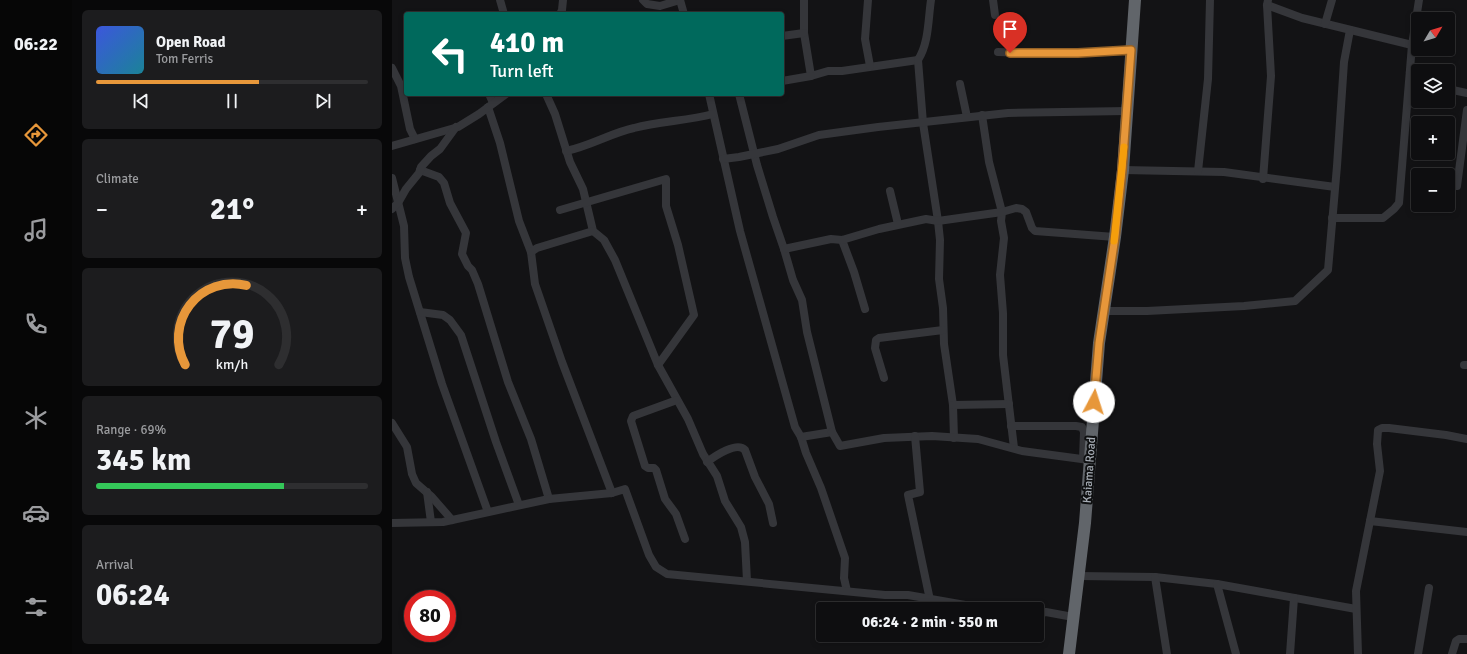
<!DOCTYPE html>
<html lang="en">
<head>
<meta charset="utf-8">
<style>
  :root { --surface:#0e0e10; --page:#1c1c1e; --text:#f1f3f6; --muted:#9b9c9f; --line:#2e2e30; --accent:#e7973a }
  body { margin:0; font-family:Signika,sans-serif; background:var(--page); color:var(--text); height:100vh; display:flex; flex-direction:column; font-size:15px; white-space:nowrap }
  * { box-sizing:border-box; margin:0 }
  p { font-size:13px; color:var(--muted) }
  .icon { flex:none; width:22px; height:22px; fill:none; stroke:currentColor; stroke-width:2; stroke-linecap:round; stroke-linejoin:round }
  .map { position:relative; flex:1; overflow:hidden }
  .details { display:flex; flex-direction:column; gap:10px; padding:10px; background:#080809; width:320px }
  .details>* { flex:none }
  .hud { position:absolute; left:12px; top:12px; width:380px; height:84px; border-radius:4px; box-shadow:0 2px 6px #0003,0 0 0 1px var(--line); background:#00695c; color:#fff; overflow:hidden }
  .needle { width:26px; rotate:52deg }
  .controls { position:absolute; left:1019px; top:12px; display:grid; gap:8px }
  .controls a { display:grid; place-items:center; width:44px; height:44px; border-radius:4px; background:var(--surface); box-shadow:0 2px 6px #0003,0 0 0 1px var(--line); font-size:20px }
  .speed { position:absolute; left:12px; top:590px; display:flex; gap:8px; font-size:20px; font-weight:700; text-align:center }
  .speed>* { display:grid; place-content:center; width:52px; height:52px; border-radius:50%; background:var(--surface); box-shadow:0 2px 6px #0003,0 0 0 1px var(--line); line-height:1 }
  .speed .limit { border:6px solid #d22; background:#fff; color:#111 }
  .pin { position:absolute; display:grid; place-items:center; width:34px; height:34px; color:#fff; margin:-41px -17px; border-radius:50% 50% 50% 0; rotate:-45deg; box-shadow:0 0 4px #0007 }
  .pin .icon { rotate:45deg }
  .me { position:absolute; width:44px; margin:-22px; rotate:5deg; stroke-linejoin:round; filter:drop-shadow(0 0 3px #0008) }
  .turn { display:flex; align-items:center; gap:14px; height:84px; padding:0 20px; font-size:18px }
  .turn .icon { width:52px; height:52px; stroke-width:2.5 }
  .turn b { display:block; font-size:28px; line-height:34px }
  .big { font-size:30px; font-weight:800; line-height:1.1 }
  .details .tile { flex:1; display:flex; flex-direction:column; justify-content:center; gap:6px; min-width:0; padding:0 14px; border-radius:6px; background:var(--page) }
  .details .dial { align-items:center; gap:0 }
  .dial svg { height:104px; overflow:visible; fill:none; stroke:var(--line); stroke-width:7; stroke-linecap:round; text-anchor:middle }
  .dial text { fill:var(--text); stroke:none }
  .song { display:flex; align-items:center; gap:12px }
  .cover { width:48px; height:48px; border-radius:6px; background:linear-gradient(135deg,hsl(230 70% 55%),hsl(190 70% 35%)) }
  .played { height:4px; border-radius:2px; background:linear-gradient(90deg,var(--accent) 60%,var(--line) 60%) }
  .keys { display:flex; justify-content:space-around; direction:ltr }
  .heat { display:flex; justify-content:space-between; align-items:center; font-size:22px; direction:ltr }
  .charge { height:6px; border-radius:3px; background:linear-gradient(90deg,#34c759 69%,var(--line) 0) }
  .trip { position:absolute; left:424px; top:602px; width:228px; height:40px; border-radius:4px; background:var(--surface); box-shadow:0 2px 6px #0003,0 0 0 1px var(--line); font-weight:800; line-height:40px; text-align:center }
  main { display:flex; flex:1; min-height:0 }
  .menu { display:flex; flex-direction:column; width:72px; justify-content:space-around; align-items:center; background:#060606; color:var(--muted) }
  .menu .icon { width:28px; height:28px }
  .menu .current { color:var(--accent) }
  .menu b { font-size:18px; color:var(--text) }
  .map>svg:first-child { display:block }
</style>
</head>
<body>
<main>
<nav class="menu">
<b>06:22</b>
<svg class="icon current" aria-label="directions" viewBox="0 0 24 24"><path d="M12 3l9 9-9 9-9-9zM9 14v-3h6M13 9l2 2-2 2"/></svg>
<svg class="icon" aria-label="music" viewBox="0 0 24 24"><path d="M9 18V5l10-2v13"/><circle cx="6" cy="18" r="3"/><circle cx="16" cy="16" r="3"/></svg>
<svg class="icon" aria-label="phone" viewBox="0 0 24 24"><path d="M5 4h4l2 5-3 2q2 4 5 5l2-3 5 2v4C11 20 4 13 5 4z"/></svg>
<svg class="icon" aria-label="climate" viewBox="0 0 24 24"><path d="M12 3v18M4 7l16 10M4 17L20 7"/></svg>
<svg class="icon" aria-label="car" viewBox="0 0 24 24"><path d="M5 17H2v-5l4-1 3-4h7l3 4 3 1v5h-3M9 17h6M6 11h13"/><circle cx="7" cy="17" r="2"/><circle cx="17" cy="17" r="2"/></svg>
<svg class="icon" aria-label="filters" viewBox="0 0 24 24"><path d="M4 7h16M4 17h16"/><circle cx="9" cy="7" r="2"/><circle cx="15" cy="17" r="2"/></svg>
</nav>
<section class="details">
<div class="tile">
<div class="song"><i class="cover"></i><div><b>Open Road</b><p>Tom Ferris</p></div></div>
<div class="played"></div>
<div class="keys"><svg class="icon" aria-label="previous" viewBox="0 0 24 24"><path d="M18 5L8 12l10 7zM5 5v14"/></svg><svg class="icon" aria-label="pause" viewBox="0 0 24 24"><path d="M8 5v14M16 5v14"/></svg><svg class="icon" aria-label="next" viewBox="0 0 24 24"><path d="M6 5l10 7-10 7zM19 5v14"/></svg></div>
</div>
<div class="tile"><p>Climate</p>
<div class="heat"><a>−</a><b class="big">21°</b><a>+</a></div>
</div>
<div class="tile dial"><svg viewBox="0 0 100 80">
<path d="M14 69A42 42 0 1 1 86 69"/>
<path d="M14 69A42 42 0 0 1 61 8" stroke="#e7973a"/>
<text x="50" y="56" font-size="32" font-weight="700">79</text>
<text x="50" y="72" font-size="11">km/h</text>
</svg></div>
<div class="tile"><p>Range · 69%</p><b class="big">345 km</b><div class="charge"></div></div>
<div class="tile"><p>Arrival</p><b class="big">06:24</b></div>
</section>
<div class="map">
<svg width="1075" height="654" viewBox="0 0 1075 654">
  <rect width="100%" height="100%" fill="#131315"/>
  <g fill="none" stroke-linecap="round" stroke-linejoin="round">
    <g stroke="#35363a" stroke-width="8">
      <polyline points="108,0 112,14"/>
      <polyline points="251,0 255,4 268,6 288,0"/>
      <polyline points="288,0 292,14"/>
      <polyline points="412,0 412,33 419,76 436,71 450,71 526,60"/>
      <polyline points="476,0 473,39 478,66"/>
      <path d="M539 0C536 20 537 43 526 60L531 123 546 221 548 240 547 279 551 308 552 344 561 405 562 438"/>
      <polyline points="601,0 603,15"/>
      <polyline points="875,5 910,18 1020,45"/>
      <polyline points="168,14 170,10 171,0"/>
      <polyline points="933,24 940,0"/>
      <polyline points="390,36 412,33"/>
      <polyline points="606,52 661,54 739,50"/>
      <polyline points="0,68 9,86 18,129 23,139"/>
      <polyline points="1018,72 1026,77"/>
      <polyline points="390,81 419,76"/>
      <polyline points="568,84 575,117"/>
      <polyline points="1056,89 1075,93"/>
      <polyline points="97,94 101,103"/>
      <polyline points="154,94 163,114 178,162 191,189 201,231 212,240 223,260 266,365 296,419 311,454 325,476 333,501 349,527 353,542 355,581"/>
      <polyline points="317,94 348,231 403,427 409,437 414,453 429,488 453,558 452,578 455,591"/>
      <polyline points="347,94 365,165 381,217 392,249 401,280 410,300 415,332 440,432 409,437"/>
      <polyline points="96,107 108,143 127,221 139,252 143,284 170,362 220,493"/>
      <polyline points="590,115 597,162 610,212 609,221 612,238 608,275 611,313 611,355 622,448"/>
      <polyline points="0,146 66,127 87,114 114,94"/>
      <path d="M174 151C198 146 219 133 242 128 268 121 295 121 321 114"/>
      <polyline points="331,159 347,157 386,149 427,135 486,127 616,113 735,111"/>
      <polyline points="28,170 47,177 52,183 58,203 74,233 70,254 76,266 80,270 86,284 116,382 139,439 157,499"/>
      <polyline points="731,170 832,172 943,187"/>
      <polyline points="806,171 816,79 818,0"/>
      <polyline points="0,178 12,226 13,258 17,277 50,384 96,512"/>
      <polyline points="871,179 879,76 875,5 876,0"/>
      <polyline points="1065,186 1075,110"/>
      <polyline points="498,191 506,224"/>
      <polyline points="0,209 6,203 14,189 27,173 29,167 39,156 48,149 64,127"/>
      <polyline points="168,210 274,179 274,206 286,245 302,315 266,365"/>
      <polyline points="940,218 991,218 1002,209 1007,203 1020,45 1027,0"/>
      <polyline points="450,240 462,272 473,309"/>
      <polyline points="392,249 439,239 450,240 487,229 534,219 546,221 610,212 624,208 630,209 634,212 640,228 643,231 723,237"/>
      <polyline points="139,252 145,248 201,231"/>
      <polyline points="712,311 755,311 852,306 903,301 936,270 945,166 952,62 958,30"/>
      <polyline points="28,312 51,315 58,320 69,335 104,442 127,505"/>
      <polyline points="1072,365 1075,365"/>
      <polyline points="492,378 483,348 484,340 487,338 551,330"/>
      <polyline points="285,400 241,416 239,421 253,466 256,468 262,468 264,470 273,499 284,514 293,539"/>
      <polyline points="561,405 617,404"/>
      <polyline points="0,423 15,447 20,474 24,483 40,497 60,520"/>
      <polyline points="619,426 684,426 690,427 692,432 691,459"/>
      <polyline points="440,432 448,446 492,438 540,436 586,439 630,451 697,460"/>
      <polyline points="523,436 528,492 516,495 538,600"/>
      <path d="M315 462C323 456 345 441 353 450L363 477 377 504 381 523"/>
      <polyline points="35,492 39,522"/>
      <polyline points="978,521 1075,532"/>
      <polyline points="0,523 51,522 157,499 220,493 233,489 257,555 264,567 275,574 493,595 516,595 596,609"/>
      <polyline points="687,576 763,577 825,584 964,609"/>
      <polyline points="763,577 775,654"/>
      <polyline points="825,584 844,654"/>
      <polyline points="645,614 654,612 681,617"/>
      <polyline points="898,654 902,598"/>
      <polyline points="966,654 964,591 988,471 985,444 986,430 990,428 997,428 1054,435 1075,439"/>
      <polyline points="1026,654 1037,588"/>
      <polyline points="1060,654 1064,641 1067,639 1075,639"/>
    </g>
    <polyline stroke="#61656a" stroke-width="12" points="677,654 693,523 707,343 723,237 731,170 743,0"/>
  </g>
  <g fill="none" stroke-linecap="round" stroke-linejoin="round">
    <g stroke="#966226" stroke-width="10">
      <polyline id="route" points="618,53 686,53 739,50 730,170 723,237 707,343 702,402"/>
    </g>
    <use href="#route" stroke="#e7973a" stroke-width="7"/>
    <polyline stroke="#f59e0b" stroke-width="7" points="722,241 732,147"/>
  </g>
  <g text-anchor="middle" stroke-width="4" stroke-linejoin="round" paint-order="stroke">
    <g font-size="12" fill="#a6acb4" stroke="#0e0f10">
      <text transform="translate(697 470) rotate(-86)" y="4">Kaiama Road</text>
    </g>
  </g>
</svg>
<div class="controls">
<a><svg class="needle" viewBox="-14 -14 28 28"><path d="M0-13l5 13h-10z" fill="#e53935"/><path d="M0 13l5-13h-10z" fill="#9b9c9f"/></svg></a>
<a><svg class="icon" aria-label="layers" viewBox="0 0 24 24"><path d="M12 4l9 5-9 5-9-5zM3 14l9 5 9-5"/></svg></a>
<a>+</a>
<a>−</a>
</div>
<div class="speed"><div class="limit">80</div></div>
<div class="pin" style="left:618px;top:53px;background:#d93025"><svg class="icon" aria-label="arrive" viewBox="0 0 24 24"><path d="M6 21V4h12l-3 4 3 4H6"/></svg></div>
<svg class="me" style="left:702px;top:402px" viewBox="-20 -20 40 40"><circle r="19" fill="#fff"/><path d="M0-13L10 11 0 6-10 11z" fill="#e7973a"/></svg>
<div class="trip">06:24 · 2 min · 550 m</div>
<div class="hud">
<div class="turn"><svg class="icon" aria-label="left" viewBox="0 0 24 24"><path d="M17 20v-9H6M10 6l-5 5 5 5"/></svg><div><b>410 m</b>Turn left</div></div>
</div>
</div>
</main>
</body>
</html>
